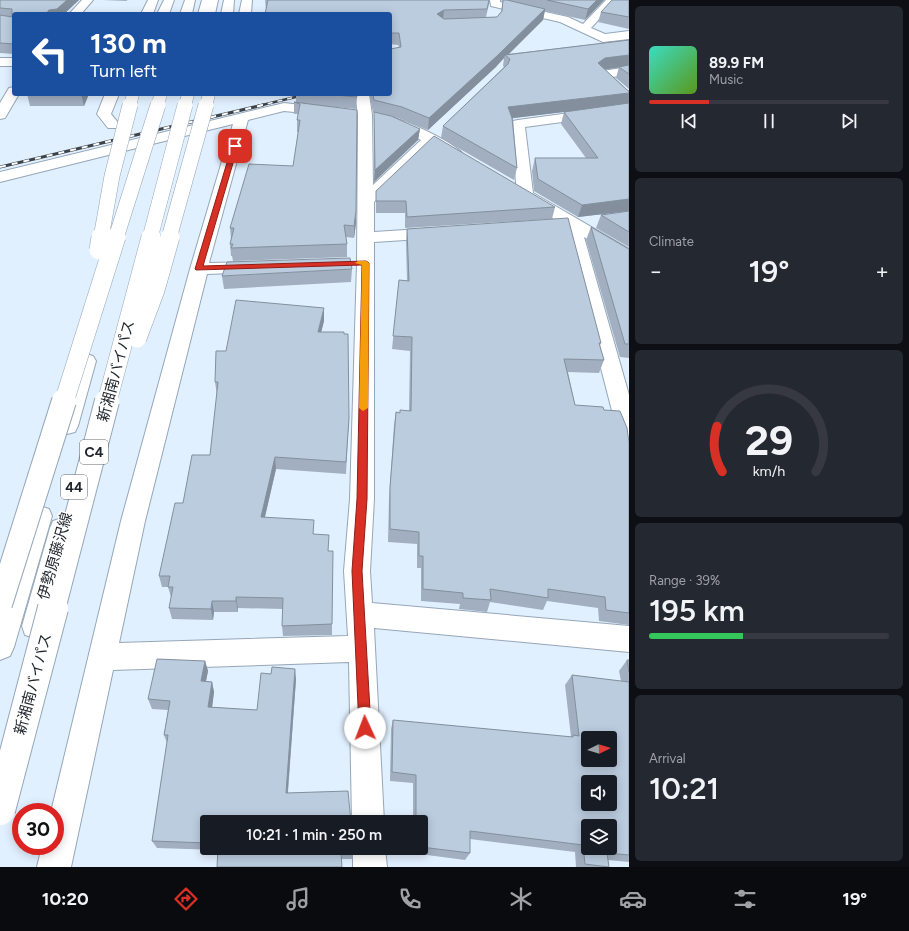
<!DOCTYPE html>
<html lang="en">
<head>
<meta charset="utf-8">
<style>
  :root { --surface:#171b24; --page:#242831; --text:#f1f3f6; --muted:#9ea1a6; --line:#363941; --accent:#d93025 }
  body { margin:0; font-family:Figtree,"Noto Sans JP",sans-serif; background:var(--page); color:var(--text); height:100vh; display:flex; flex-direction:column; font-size:15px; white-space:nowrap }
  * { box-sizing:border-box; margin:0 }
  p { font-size:13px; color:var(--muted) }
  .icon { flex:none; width:22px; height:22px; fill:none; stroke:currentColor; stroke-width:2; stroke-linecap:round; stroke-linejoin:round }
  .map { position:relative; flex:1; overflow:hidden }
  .sheet { display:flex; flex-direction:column; gap:6px; padding:6px; background:#0d0f14; width:280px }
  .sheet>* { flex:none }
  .hud { position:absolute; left:12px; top:12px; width:380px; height:84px; border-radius:4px; box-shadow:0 2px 10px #0003; background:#1a4fa0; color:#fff; overflow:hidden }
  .needle { width:26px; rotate:85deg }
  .tools { position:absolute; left:581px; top:731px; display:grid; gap:8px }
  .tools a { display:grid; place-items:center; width:36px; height:36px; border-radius:4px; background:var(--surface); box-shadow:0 2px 10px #0003; font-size:20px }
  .speed { position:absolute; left:12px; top:803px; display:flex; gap:8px; font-size:20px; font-weight:700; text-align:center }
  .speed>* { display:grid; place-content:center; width:52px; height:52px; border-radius:50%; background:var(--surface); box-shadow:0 2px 10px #0003; line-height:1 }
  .speed .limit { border:6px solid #d22; background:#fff; color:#111 }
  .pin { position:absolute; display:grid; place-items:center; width:34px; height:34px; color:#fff; margin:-17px; border-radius:8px; box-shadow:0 2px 6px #0006 }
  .me { position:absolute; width:44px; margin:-22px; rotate:358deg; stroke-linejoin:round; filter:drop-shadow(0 0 3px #0008) }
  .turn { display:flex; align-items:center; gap:14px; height:84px; padding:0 12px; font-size:18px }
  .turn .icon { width:52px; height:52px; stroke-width:2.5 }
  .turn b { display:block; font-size:28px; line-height:34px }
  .big { font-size:30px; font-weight:600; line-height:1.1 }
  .sheet .widget { flex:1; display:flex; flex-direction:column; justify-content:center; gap:6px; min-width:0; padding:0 14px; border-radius:6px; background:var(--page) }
  .sheet .dial { align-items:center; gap:0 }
  .dial svg { height:104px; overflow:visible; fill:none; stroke:var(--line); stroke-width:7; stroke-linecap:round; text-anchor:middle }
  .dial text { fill:var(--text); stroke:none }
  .song { display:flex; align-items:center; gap:12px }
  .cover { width:48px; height:48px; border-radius:6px; background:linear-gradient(135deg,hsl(170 70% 55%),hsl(90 70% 35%)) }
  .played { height:4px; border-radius:2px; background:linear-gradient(90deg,var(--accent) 25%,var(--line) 25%) }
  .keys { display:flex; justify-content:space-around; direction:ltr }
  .heat { display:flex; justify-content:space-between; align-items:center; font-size:22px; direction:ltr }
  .charge { height:6px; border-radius:3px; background:linear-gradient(90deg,#34c759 39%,var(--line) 0) }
  .trip { position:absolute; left:200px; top:815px; width:228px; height:40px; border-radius:4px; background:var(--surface); box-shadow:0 2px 10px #0003; font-weight:600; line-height:40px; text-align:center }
  .menu { display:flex; height:64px; justify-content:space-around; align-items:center; background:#090b0e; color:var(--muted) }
  .menu .icon { width:28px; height:28px }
  .menu .selected { color:var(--accent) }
  .menu b { font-size:18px; color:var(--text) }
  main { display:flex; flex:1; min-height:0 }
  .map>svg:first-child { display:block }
</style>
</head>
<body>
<main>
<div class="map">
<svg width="629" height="867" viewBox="0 0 629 867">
  <rect width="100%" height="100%" fill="#e1f0ff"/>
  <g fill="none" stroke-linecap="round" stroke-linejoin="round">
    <g stroke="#95a6b8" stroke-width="2">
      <g id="minor">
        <polygon points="82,0 93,0 81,14 69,14"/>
        <polygon points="148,0 158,0 153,14 141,14"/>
        <polygon points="242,0 252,0 251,14 239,14"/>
        <polygon points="490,0 500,0 500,2 568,17 583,24 606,0 617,0 591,28 605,34 629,31 629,39 603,42 560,22 491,6"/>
        <rect x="0" y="58" width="14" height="8"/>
        <polygon points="629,67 629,75 612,77 626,90 619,94 614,93 596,75 602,71"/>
        <polygon points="14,87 14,94 19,94 5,118 0,119 0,103 9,88"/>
        <polygon points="105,94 119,94 111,114 120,125 118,128 108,128 97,114"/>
        <path d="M355 94H369L372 115 373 185 421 140 387 124 385 121 387 118C399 115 456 144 463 154L461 157C450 160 440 151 431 146L374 202V232L437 228 443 229 445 233 443 237 437 238 374 242V499L370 571 372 603 629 626V652L374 628 384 822H352L349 662 113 670 71 867H37L42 846H55V812H51L121 521 190 269 233 124 0 182V172L284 103 329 108 331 111 329 114 324 115 284 111 248 120 209 263 255 262 261 263 264 267 261 271 255 272 207 274 145 521 119 643 348 636 344 571 350 499 357 263 358 115Z"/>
        <polygon points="629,105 629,113 525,127 533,193 629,249 629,261 623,260 584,237 629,395 629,442 621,440 618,434 564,225 522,200 517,194 511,124 513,121 518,120"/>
        <polygon points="353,848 385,848 387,867 353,867"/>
      </g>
    </g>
    <g stroke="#95a6b8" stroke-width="2">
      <g id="primary">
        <polygon points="202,0 212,0 210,14 198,14"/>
        <polygon points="86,354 93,356 96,361 78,426 75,432 67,434 59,432 56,426 76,361 79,356"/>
        <polygon points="40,506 49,509 52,516 14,647 10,656 0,660 0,604 28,516 31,509"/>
        <polygon points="62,518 71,521 74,528 48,626 45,635 35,638 25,635 22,626 50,528 53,521"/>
      </g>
    </g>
    <g stroke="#95a6b8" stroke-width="2">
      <g id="motorway">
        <polygon points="164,0 174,0 169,14 157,14"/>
        <polygon points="185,0 195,0 192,14 180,14"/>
        <polygon points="208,0 218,0 215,14 203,14"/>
        <polygon points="224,0 234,0 233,14 221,14"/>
      </g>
    </g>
    <use href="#minor" fill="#fff" fill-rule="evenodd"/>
    <use href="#primary" fill="#fff" fill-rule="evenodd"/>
    <use href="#motorway" fill="#fff" fill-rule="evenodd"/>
    <g stroke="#3c434b" stroke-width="2.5">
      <polyline id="rail-far1" points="258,106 308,94"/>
    </g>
    <g stroke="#3c434b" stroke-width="3">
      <polyline id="rail" points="0,167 263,105"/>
    </g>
    <use href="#rail-far1" stroke="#fff" stroke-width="1.5" stroke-dasharray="5" stroke-linecap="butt"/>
    <use href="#rail" stroke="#fff" stroke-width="2" stroke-dasharray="6" stroke-linecap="butt"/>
    <g stroke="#95a6b8" stroke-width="13" stroke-linecap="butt">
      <g id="motorway-bridge-far4">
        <polyline points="130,106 133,94"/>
        <polyline points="157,106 161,94"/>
        <polyline points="185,106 188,94"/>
        <polyline points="206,106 209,94"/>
      </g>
    </g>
    <g stroke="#95a6b8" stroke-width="16" stroke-linecap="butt">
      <g id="motorway-bridge-far3">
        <polyline points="101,238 112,176 130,105"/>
        <polyline points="116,238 158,105"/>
        <polyline points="150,238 185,105"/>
        <polyline points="169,238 206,105"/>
      </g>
    </g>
    <g stroke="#95a6b8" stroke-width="20" stroke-linecap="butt">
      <g id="motorway-bridge-far2">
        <polyline points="99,250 101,237"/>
        <polyline points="137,338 155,290 170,237"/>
        <polyline points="64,402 116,237"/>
        <polyline points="107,402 151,237"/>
      </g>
    </g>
    <g stroke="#95a6b8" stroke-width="26" stroke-linecap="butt">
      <g id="motorway-bridge-far1">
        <polyline points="0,604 64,401"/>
        <polyline points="53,609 107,401"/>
      </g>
    </g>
    <g stroke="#95a6b8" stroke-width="32" stroke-linecap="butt">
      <polyline id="motorway-bridge" points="0,810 53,608"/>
    </g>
    <use href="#motorway-bridge-far4" stroke="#fff" stroke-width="12"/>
    <use href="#motorway-bridge-far3" stroke="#fff" stroke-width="15"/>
    <use href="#motorway-bridge-far2" stroke="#fff" stroke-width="19"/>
    <use href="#motorway-bridge-far1" stroke="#fff" stroke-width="24"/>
    <use href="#motorway-bridge" stroke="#fff" stroke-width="30"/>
  </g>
  <g fill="#a1afc0">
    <polygon points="0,0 79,0 64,14 14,14 14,54 0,53"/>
    <polygon points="103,0 128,0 126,1"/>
    <polygon points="265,0 490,0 486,17 497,17 501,12 503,1 501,0 604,0 585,20 545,11 543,20 508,54 629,40 629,89 616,78 619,67 604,69 627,90 629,91 629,211 578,217 534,191 532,171 535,158 586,158 561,124 564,112 513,118 517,168 514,180 441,138 443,126 504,67 503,66 504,58 428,130 401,119 373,112 369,94 390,94 399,47 398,45 390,44 390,14 266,10"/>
    <polygon points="629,0 629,29 598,22 601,12"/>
    <polygon points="27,94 89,94 84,106 30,106"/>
    <polygon points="296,94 356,94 357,97 356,109 313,105 356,223 354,238 346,237 347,244 347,257 233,261 232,256 231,256 230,244 231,239 230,228 293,166 299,132 297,132 297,120 298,114 294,114 294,102 296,103"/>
    <polygon points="374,112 420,129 418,140 374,182"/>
    <polygon points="376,191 555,207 552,219 405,228 405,213 376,213"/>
    <polygon points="629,211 629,247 596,228 601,215"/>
    <polygon points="591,227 627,248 629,249 629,358 620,357 586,240"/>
    <polygon points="407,229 601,343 600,346 604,360 599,373 568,372 575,405 604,410 629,442 629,625 599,621 598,608 547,601 543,610 490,602 487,612 459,609 460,604 421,601 421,568 417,568 417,544 388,542 389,499 394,425 396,412 400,413 409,411 410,351 392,349 399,280 407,281 406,242"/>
    <polygon points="352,269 351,282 224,289 222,276"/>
    <polygon points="324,321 321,332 349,418 346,474 276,469 265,517 314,534 328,551 332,624 332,635 283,636 282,626 283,609 238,608 238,612 214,612 213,620 172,619 169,608 171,597 168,587 162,587 159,576 183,503 210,455 217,395 215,382 226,351"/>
    <polygon points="627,660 629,660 629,862 608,860 609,867 576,867 575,852 470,839 470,853 465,860 412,853 412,848 421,848 421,822 413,822 413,783 390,781 391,729 393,720 571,737 565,685 572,675 621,681 619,671"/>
    <polygon points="205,661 208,671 206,681 212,682 214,692 212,707 257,710 296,679 288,793 207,822 207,848 352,848 353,852 352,859 341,859 218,850 157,848 152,841 167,743 164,735 168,710 152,709 148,699"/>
  </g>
  <g fill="#838f9c">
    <polygon points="67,0 79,0 64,14 46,14 49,10"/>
    <polygon points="597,0 604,0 585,20 588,9"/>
    <polygon points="545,9 543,20 507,56 505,55 504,58 496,67 428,130 429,118"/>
    <polygon points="444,10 443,20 437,14"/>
    <polygon points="629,55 629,66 602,70 598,63 605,58"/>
    <polygon points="629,93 629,104 505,119 508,107"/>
    <polygon points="81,94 89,94 84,106"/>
    <polygon points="420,129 418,140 374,182 375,170"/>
    <polygon points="629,199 629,211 578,217 582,205"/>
    <polygon points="356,211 356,223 354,238 354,226"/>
    <polygon points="324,308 324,321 318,345 318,332"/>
    <polygon points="275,457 276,469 262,529 261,517"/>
    <polygon points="236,597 238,608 238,612 236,601"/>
    <polygon points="212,601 214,612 213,620 211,609"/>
    <polygon points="205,661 208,671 204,691 201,681"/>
    <polygon points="295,669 296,679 287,801 286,793"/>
    <polygon points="212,682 214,692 211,716 208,707"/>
  </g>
  <g fill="#bbccdf" stroke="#838f9c" fill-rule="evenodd">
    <polygon points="0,0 67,0 57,9 49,10 46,14 14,14 14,44 0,43 0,15 12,17 12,9 0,8"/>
    <polygon points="268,0 489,0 487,9 444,10 437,14 444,19 497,17 502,11 503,0 507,0 545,9 498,55 429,118 402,107 374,100 373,94 390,94 390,49 401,47 399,33 390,33 390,14 265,14"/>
    <polygon points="547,0 597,0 588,9"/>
    <polygon points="612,0 629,0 629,17 601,12"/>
    <polygon points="629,40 629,55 605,58 598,63 627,90 629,91 629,93 508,107 512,118 517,168 443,126 508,64 510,59 505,55"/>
    <polygon points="629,65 629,74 619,67"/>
    <polygon points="324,94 356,94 357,97"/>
    <polygon points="294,102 357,110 356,211 354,226 344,225 347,244 231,248 233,244 230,244 234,228 230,228 249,164 293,166 300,120 297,120 300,104"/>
    <polygon points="629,103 629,199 582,205 538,179 535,158 598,158 564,112"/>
    <polygon points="374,112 391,116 420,129 375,170"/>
    <polygon points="434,136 555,207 407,217 406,201 376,201 376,191"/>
    <polygon points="629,211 629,232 601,215"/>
    <polygon points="568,218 601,343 599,343 604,360 564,359 575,405 603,407 604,410 620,411 627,428 629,442 629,613 606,610 605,597 548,589 548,598 490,589 491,600 463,598 463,593 423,589 423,556 419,556 419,532 390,529 390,487 396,412 400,413 400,410 411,411 412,337 393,336 399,280 409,281 407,229"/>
    <polygon points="591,227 627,248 629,249 629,344 625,344"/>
    <polygon points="350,258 352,269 222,276 227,262"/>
    <polygon points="236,300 324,308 318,332 344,332 344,334 348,334 349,418 346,462 275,457 261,517 314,520 313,534 329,535 328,551 333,551 332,624 282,626 283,598 236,597 236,601 212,601 211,609 169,608 173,587 168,587 170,576 159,576 175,503 183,503 192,455 210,455 218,382 215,382 216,351 226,351"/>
    <polygon points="157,659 205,661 201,681 212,682 208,707 257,710 261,673 271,674 272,667 295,669 286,793 348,791 351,822 207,822 207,843 152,841 168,735 164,735 170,701 148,699"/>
    <polygon points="627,660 629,660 629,672"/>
    <path d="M572 675 629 682V855L607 853 609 867 585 864 583 845 470 831V853L421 847V822H416V775L392 772 393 720 573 737V735L579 736ZM588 738H610V760H588ZM588 782H610V804H588ZM588 826H610V848H588Z"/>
    <polygon points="218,848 352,848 353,852 341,853 342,867 217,867"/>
  </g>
  <polygon fill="#d93025" stroke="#8d1f18" points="235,145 238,146 203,266 366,261 369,263 367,499 362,571 371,728 369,732 365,734 360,732 359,728 352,571 357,499 362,265 196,270 195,269 232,146"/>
  <polygon fill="#f59e0b" points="358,261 366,261 369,263 368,408 363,411 359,408 362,265 355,263"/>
  <g text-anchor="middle" stroke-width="3" stroke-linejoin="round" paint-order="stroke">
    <g fill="#fff" stroke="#62666b" stroke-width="1">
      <rect x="80" y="440" width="28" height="24" rx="3"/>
      <rect x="61" y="475" width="26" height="24" rx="3"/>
    </g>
    <g font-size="14" font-weight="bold" fill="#1e242b">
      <text x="94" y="457">C4</text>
      <text x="74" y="492">44</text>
    </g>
    <g font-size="15" fill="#1e242b" stroke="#fff">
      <text transform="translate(116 371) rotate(-75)" y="5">新湘南バイパス</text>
      <text transform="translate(55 556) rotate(-74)" y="5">伊勢原藤沢線</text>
      <text transform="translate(33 684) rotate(-75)" y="5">新湘南バイパス</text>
    </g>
  </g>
</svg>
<div class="tools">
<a><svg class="needle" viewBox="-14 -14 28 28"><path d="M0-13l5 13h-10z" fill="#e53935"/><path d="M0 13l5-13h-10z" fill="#9ea1a6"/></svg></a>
<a><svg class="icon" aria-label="sound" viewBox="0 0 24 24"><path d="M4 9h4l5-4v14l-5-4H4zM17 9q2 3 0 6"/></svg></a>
<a><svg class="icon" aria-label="layers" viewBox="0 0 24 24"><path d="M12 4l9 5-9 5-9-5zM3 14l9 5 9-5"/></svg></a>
</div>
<div class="speed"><div class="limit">30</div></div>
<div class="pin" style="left:235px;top:146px;background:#d93025"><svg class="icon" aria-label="arrive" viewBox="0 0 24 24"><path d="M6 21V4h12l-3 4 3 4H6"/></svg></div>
<svg class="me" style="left:365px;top:728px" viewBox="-20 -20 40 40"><circle r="19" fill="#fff"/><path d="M0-13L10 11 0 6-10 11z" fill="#d93025"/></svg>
<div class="trip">10:21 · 1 min · 250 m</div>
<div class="hud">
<div class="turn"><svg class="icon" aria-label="left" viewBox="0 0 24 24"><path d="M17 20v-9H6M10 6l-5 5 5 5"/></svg><div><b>130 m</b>Turn left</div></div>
</div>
</div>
<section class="sheet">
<div class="widget">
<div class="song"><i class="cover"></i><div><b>89.9 FM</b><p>Music</p></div></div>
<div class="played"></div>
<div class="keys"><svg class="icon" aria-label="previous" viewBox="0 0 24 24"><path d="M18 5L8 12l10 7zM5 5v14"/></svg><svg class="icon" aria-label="pause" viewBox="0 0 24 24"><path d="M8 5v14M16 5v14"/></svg><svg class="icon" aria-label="next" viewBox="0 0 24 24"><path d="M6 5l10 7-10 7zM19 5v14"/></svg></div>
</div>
<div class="widget"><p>Climate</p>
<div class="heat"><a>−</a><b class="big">19°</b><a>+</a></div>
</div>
<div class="widget dial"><svg viewBox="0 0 100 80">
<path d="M14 69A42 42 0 1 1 86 69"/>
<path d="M14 69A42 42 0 0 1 10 34" stroke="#d93025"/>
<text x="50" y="56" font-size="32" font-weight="700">29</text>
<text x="50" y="72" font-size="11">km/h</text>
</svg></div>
<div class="widget"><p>Range · 39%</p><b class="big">195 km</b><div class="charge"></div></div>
<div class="widget"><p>Arrival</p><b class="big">10:21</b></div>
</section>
</main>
<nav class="menu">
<b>10:20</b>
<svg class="icon selected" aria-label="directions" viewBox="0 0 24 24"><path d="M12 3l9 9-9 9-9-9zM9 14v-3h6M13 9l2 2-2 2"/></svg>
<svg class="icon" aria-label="music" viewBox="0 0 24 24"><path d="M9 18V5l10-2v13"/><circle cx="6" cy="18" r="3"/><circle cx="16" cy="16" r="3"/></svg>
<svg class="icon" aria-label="phone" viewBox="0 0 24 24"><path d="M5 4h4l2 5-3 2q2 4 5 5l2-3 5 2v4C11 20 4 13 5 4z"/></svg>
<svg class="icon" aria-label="climate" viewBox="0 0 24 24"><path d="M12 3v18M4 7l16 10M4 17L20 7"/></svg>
<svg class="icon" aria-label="car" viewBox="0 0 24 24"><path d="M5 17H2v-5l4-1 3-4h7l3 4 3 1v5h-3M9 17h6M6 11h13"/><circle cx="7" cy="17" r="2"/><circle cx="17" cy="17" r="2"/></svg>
<svg class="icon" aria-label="filters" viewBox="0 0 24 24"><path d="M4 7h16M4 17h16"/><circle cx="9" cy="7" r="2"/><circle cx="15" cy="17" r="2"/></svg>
<b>19°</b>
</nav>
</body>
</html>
